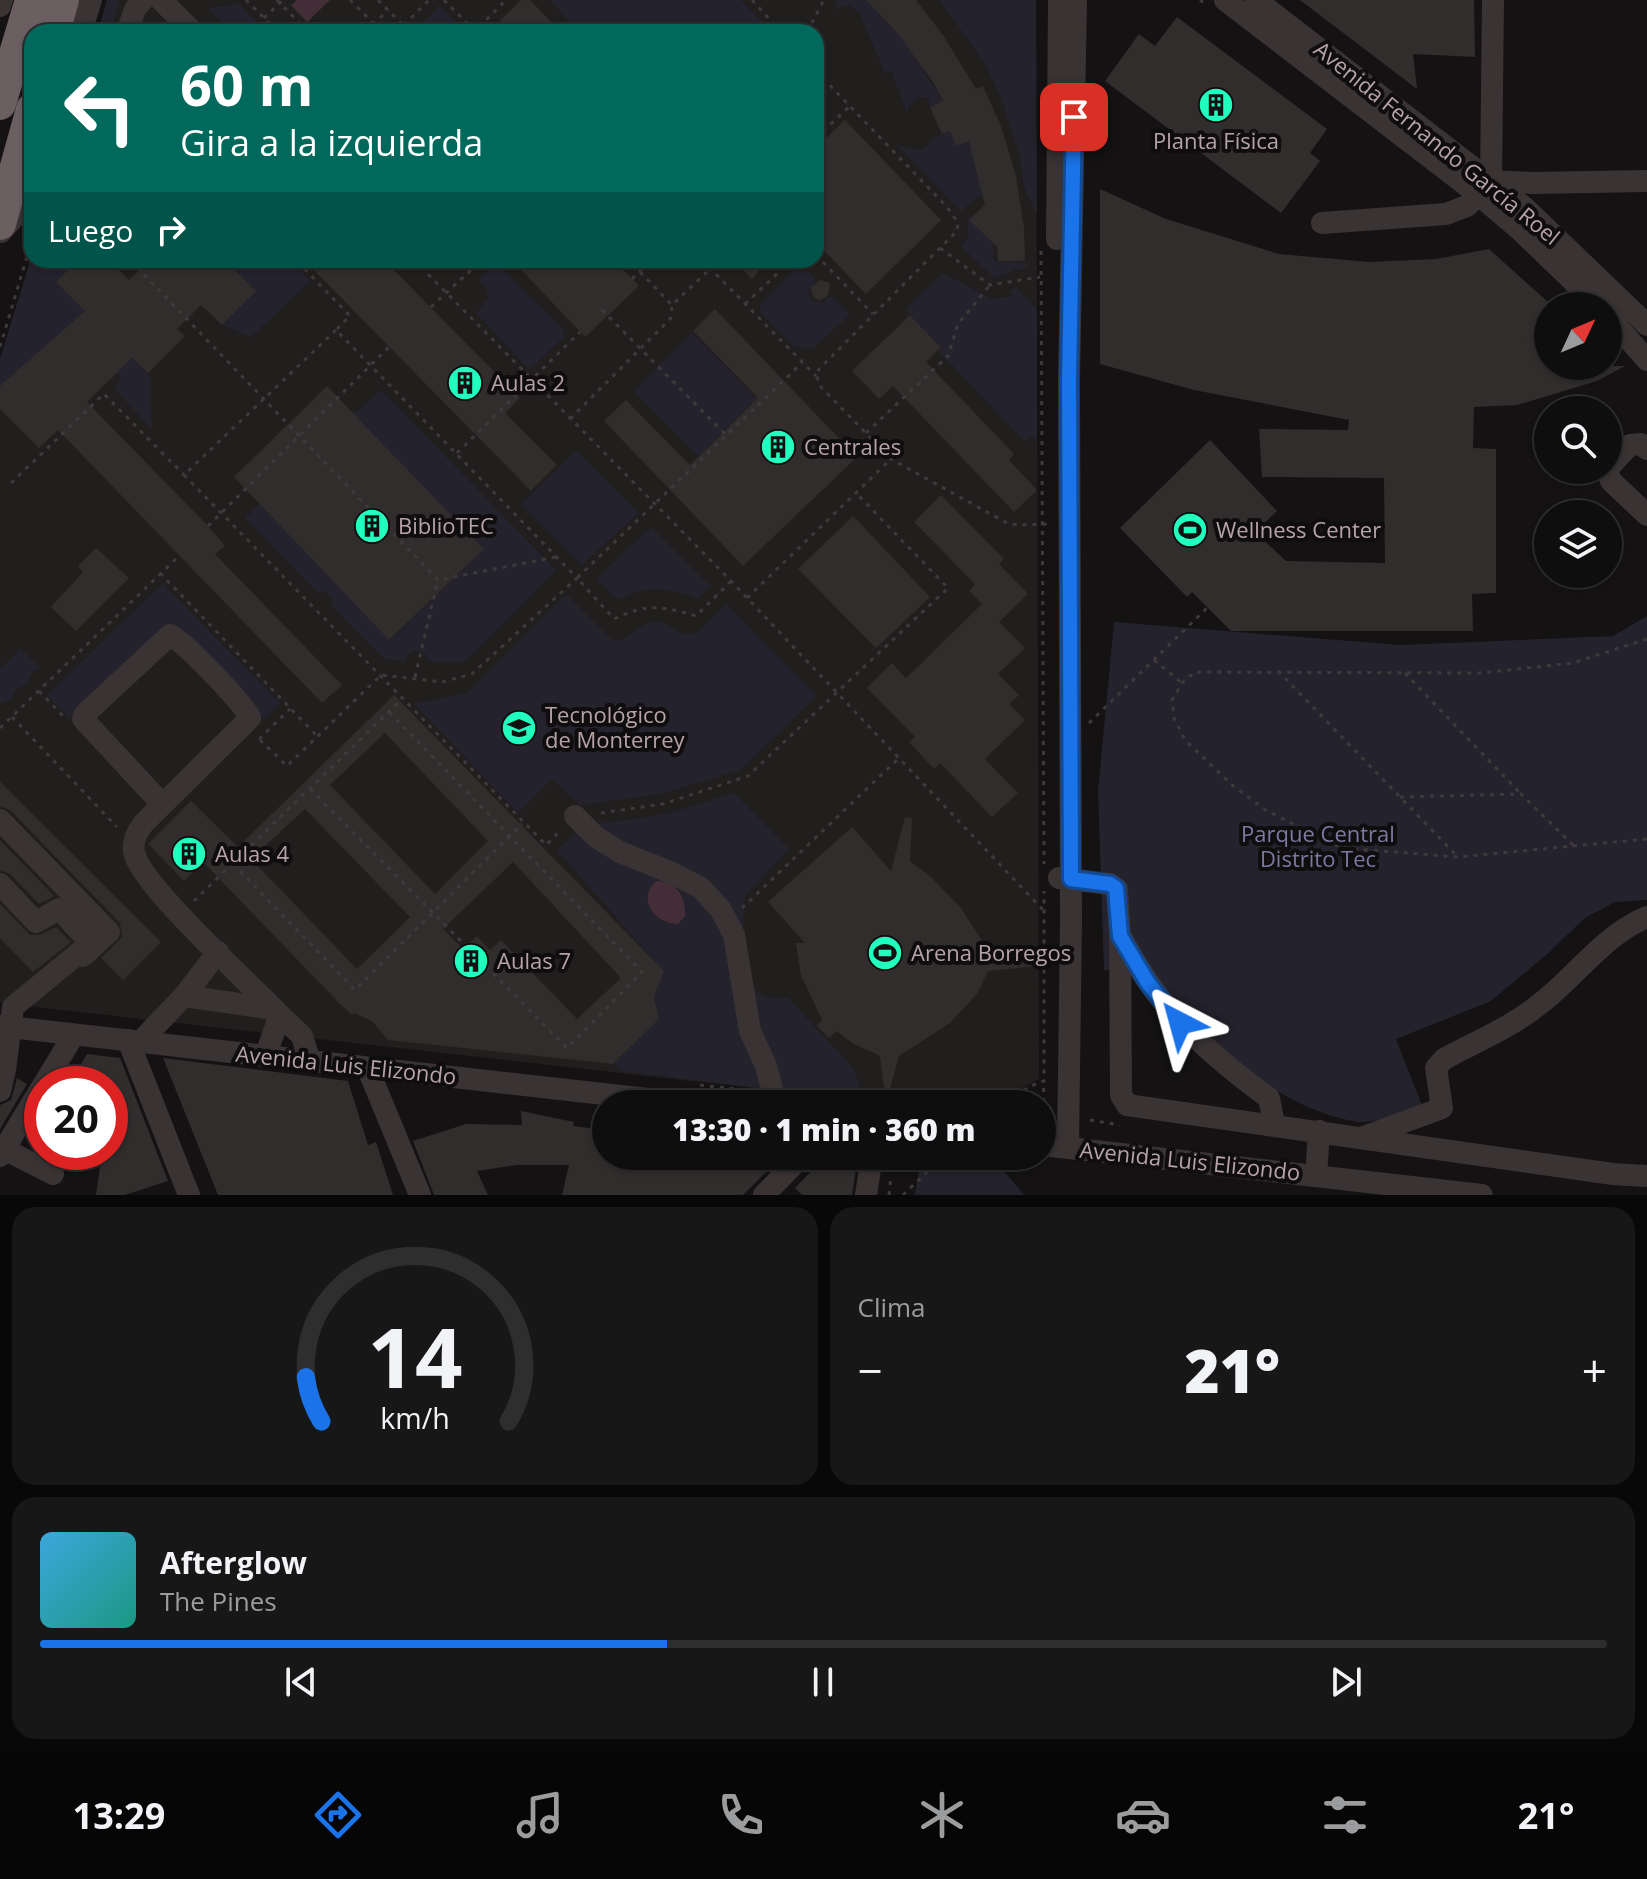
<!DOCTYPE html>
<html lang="es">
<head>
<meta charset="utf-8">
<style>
  :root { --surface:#0f0e0e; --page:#181717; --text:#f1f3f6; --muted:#9b9c9e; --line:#2f2e2e; --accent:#1a73e8 }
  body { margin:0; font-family:"Open Sans",sans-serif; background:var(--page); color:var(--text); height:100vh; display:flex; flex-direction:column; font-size:30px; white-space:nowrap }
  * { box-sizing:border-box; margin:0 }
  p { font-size:26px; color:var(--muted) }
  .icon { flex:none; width:44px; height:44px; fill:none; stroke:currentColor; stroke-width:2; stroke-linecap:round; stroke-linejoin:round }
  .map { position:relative; height:1195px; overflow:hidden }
  .sheet { display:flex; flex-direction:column; gap:12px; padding:12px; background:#080808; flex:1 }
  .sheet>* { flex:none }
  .guide { position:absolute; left:24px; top:24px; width:800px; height:244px; border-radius:24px; box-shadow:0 2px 6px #0004,0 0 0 2px var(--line); background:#00695c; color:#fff; overflow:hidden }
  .needle { width:52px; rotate:46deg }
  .tools { position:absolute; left:1534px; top:292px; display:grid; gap:16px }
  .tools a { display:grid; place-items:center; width:88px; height:88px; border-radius:50%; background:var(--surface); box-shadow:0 2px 6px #0004,0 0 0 2px var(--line); font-size:40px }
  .speed { position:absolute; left:24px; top:1066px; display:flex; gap:16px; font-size:40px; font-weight:700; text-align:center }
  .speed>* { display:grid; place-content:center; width:104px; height:104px; border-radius:50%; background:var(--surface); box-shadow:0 2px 6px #0004,0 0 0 2px var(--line); line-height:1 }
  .speed .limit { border:12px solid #d22; background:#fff; color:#111 }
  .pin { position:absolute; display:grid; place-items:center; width:68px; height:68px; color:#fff; margin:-34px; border-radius:16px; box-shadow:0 4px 12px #0006 }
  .me { position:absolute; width:88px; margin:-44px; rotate:321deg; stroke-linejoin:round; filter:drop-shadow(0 0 6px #0008) }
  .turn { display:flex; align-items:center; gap:28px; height:168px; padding:0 24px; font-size:36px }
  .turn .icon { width:104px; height:104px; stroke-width:2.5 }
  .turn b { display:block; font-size:56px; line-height:68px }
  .then { display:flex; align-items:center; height:76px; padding:0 24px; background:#0003; gap:16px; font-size:30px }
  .big { font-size:60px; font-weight:800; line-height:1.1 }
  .sheet .widget { flex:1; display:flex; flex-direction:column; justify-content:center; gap:12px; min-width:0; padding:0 28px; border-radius:24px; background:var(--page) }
  .sheet .dial { align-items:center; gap:0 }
  .dial svg { height:208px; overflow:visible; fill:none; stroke:var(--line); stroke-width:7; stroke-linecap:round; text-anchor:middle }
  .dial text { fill:var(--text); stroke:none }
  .song { display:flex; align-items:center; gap:24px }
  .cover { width:96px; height:96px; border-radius:12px; background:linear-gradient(135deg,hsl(200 70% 55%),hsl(170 70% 35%)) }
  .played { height:8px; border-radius:4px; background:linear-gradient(90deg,var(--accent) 40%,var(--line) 40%) }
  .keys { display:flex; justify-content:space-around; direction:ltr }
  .heat { display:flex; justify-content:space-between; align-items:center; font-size:44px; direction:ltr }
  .sheet .tiles { flex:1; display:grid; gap:12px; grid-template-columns:1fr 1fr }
  .widget:last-child { grid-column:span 2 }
  .trip { position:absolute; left:592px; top:1090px; width:464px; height:80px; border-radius:40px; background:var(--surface); box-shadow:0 2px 6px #0004,0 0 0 2px var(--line); font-weight:800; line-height:80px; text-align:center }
  .tabs { display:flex; height:128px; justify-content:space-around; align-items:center; background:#060606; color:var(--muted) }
  .tabs .icon { width:56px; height:56px }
  .tabs .active { color:var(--accent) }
  .tabs b { font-size:36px; color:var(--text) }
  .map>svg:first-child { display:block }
</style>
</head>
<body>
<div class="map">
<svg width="1647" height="1195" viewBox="0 0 1647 1195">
  <rect width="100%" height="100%" fill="#141212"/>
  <polygon fill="#211e1e" points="107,0 1036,0 1039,1079 1020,1089 1007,1104 895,1104 0,1003 0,359 32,255 32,260 816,260 816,32 98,32"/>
  <g fill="#24222c">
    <polygon points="107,0 120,0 110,32 98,32"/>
    <polygon points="549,0 741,0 772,32 579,32"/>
    <polygon points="839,0 866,0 906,44 943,101 930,107 928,97 917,97 909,105 907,112 891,71 885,73 859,12 848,5 835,10 835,2"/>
    <polygon points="940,0 1036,0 1037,214 1024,187 1019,153 1002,100 985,64"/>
    <polygon points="239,4 268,32 231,32 208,8"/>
    <polygon points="439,5 466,32 415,32"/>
    <polygon points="950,131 956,146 969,141 983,192 961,211 895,143 907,149 923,149 936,137"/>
    <polygon points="970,216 992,239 994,262 1029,263 1022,270 1011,269 1010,273 994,278 961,246 968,237 967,219"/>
    <polygon points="32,255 32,260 78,260 56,282 150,376 152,429 114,389 121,379 117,372 0,386 0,359"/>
    <polygon points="225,260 289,260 310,281 251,337 222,325 256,291"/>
    <polygon points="496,263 564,330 563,338 532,368 527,367 476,313 488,299 487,290 479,280"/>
    <polygon points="794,271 807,271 816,280 808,293 811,300 822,303 831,296 850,315 813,348 795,347 760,312 760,305"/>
    <polygon points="943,273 992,299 1012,296 1010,291 1016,288 1037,310 1037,442 1032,436 1025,442 938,350 941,346 905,309"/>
    <polygon points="692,333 757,399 698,456 634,391"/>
    <polygon points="381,390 556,570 468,659 459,663 429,662 427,655 414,650 409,653 405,661 384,659 331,605 333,601 327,592 318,593 245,518 260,504 390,640 484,549 354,414"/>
    <polygon points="576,451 638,513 582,565 521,504"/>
    <path d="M651 527 710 586 697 599C671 587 645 585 620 599L613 596 597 578Z"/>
    <polygon points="163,583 280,703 264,719 178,631 160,630 69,718 47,695"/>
    <path d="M566 594 612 640C632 642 638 622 657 622 674 623 679 639 698 632L726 604 817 696 740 770 661 794 580 805 552 779 518 813 414 704 467 693Z"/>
    <path d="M1647 616V900L1615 902 1585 918 1545 956 1491 1001 1396 1039 1423 1108C1407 1112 1372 1124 1357 1122 1268 1107 1203 1033 1147 968L1104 970 1098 791 1114 622 1400 645 1613 636Z"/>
    <polygon points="21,649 40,668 33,672 26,685 16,689 10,700 0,704 0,668"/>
    <polygon points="734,793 789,849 745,895 741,976 764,997 788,998 854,1069 865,1101 622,1071 613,1064 659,1019 654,997 663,971 557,850 583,826 666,814"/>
    <polygon points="920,1164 1004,1171 1024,1195 915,1195"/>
  </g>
  <g fill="#432e38">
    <polygon points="297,0 330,0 307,22 291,5"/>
    <path d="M656 881C677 881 686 897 685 916L678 924C655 924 636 899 656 881Z"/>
  </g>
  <g fill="#312d2d" fill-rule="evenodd">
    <polygon points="521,0 530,0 561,32 511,32 500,20"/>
    <polygon points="866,0 916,0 943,35 976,89 983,86 1001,126 1016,176 1024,228 1025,261 998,261 997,247 969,220 985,205 969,141 956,146 950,131 942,134 930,107 943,101 933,82 897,33"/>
    <polygon points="1300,0 1474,0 1475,57 1413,54 1417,89"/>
    <polygon points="1177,17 1327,129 1310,153 1320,161 1281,213 1105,81 1139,34 1155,46"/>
    <polygon points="845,120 941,220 866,294 816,242 816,148"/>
    <polygon points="1100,189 1166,219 1279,254 1369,262 1436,259 1489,249 1548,302 1548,366 1625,366 1597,381 1517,405 1474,407 1473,448 1496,449 1496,593 1472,594 1473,631 1231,631 1192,592 1187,597 1120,528 1210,440 1277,511 1255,532 1286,561 1385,563 1384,478 1262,477 1259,429 1348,430 1349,420 1194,390 1100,364"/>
    <polygon points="78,260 108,260 129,280 150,260 225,260 256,291 222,325 201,305 177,329 185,336 148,373 132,358 87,402 208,526 225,546 215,554 342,685 322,703 58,430 39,448 0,409 0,386 85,311 56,282"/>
    <polygon points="304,260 384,260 520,398 505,413 557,465 531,491"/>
    <polygon points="512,260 613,260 639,286 585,337"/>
    <polygon points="734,260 768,260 752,279"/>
    <polygon points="820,280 830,283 828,296 820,300 814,298 811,290 812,286"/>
    <polygon points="715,309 857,457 743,566 604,421 626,400 690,465 758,398 693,331"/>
    <polygon points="910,315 941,347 926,362 1014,454 1009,460 1037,490 1014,512 893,386 879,399 852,371"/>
    <polygon points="327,386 484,549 389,640 234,477"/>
    <polygon points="941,495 1004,559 999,564 1028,594 999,622 1025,648 998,674 1019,695 1009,704 1025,720 985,759 1018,793 992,817 940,763 934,769 909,742 915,737 867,688 892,663 906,678 982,604 969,591 975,584 914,522"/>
    <polygon points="853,516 930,597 876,648 798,569"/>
    <polygon points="96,548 129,578 76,631 51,607 83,572 78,566"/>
    <path d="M394 695 664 971 654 997 659 1019 613 1064 388 1040 372 1021 354 1013 352 1015 340 1004 203 862 184 881 148 844 191 801 238 847ZM385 733 488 841 435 894 330 785ZM305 809 410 917 357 969 251 859ZM513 862 621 978 577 1019 501 940 490 950 477 936 463 949 443 929Z"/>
    <polygon points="0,782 161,942 123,980 101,958 122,937 120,923 10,810 0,806"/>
    <polygon points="905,817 912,818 910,861 931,877 961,908 990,953 1036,960 1036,966 988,971 977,994 950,1023 899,1056 886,1103 880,1056 854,1044 836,1031 829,1038 817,1026 822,1020 801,975 796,943 805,943 768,902 852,827 891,871"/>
    <polygon points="0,840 54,896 39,904 10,874 0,870"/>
    <polygon points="0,904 30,935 42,934 56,927 71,942 33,972 0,938"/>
    <polygon points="87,1054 120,1058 168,1181 125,1195 96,1195 102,1154 110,1152 110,1084 69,1084"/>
    <polygon points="163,1058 348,1081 368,1145 376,1142 393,1195 218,1195"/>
    <polygon points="17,1078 27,1084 0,1129 0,1105 11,1100"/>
    <polygon points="521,1111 574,1122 573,1126 606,1130 606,1156 782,1156 743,1195 562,1195 569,1165 517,1165 477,1171 488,1195 434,1195 413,1141 466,1124 522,1125"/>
    <polygon points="826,1156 858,1156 852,1195 802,1195 795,1188"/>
  </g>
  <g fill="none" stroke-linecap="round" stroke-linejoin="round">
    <g stroke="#40393b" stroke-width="3" stroke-dasharray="4 6" stroke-linecap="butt">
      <polyline points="246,0 278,32"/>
      <polyline points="277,0 308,32"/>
      <polyline points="350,0 374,24"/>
      <polyline points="378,0 404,26"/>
      <polyline points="444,0 475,31 506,0"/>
      <polyline points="752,0 781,32"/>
      <polyline points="1200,0 1207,5"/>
      <polyline points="264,18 283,0"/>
      <polyline points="366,32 388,10"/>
      <polyline points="397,32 429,0"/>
      <polyline points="807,32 824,0"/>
      <polyline points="816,71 947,207 958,223 957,231 819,369 816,374 820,386 891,459 1005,522 1017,525 1050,524"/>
      <polyline points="816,138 849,107"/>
      <polyline points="940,248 990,285 1040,277"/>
      <polyline points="1041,251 1044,864"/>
      <polyline points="816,255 873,314"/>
      <polyline points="130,260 438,580 556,557"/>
      <polyline points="414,260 731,581 1044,911"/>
      <polyline points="702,260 816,376"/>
      <polyline points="640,272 672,305"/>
      <polyline points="632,279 651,260"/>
      <polyline points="745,304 792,260"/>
      <polyline points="431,307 482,260"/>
      <polyline points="602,310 726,435"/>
      <polyline points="336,330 184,475 546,845 562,829"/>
      <polyline points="0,347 32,240"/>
      <polyline points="570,419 671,318 672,305 710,269"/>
      <polyline points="866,433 948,356 958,324 990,285"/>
      <polyline points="457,453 580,332"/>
      <polyline points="11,483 104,394 184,475"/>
      <polyline points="208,526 389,347"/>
      <polyline points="160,573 317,736"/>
      <path d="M731 581 696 616C662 606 647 603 614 619L577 578 802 363"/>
      <polyline points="747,598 891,459"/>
      <polyline points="1647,639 1573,663 1481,673 1195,672 1182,683 1172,700 1174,718 1185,740 1232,785 1267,811 1342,848 1458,857 1647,839"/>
      <polyline points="1154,660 1182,683"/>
      <polyline points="1278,671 1458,857"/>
      <polyline points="1405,673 1521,794"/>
      <polyline points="415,677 438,580"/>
      <polyline points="39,691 64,717"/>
      <polyline points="12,717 117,827"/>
      <polyline points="1089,723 1208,607"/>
      <polyline points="0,728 180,555"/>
      <polyline points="259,739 290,709"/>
      <polyline points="260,740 287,766 381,675 442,682 472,674 577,578 336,330 350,316 296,260"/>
      <polyline points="310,789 567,1048 642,972 389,712"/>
      <polyline points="1400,797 1521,794 1574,846"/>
      <polyline points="601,813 663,804 748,776 948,588 856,493"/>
      <polyline points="233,864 355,990 522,824"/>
      <polyline points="194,901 403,698"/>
      <polyline points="742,908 899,758"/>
      <polyline points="700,1085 752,1091"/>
      <polyline points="795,1096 871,1104"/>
      <polyline points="1009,1104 1028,1087 1044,1081 1044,891"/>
      <polyline points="1090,1120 1120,1125"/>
      <polyline points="1042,1122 1044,1081"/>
      <polyline points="889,1195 891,1176"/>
      <polyline points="903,1195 930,1169 955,1156"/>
    </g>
    <g stroke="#393334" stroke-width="22">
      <polyline points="161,0 193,32"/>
      <polyline points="1225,0 1479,195 1519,229 1599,306"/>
      <polyline points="1256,0 1524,207 1647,325"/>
      <polyline points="0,6 2,0"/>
      <polyline points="81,32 91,0"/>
      <polyline points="127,32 135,9 143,0"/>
      <polyline points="1491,181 1493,0"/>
      <polyline points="1491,181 1533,183 1647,181"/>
      <polyline points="1322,223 1446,214 1467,206 1488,185"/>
      <polyline points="1,232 24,206 32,189"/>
      <polyline points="1057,239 1059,0"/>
      <polyline points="1608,316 1647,360"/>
      <polyline points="1608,468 1630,445 1641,444 1647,449"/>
      <polyline points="1607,470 1611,481 1647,515"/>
      <path d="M162 804 83 719 85 714 170 635C183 640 244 704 250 718L143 824C137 832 132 841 134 852 139 883 247 981 274 1009"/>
      <polyline points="575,816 596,837 620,852 672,873 701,888 721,910 734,935 750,1031 766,1066 776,1104"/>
      <polyline points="0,820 109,932 83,956"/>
      <polyline points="1059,878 1110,884 1117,889 1120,936 1121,1095 1127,1105 1613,1174 1647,1176"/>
      <polyline points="0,884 36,922 59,909 91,943 13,1007 5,1070 0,1091"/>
      <path d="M1123 940C1157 1007 1209 1055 1269 1098L1274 1124"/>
      <polyline points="218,952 184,996 274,1009 280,1015 265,1057"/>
      <polyline points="280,1015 302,1036 310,1062"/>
      <polyline points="0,1026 692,1104"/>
      <polyline points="128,1040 189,1195"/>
      <polyline points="140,1042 184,996"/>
      <polyline points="368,1069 420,1195"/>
      <polyline points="44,1084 73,1036"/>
      <path d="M1361 1138 1442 1108 1436 1068 1444 1059C1477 1041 1512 1027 1541 1003 1577 975 1604 935 1647 917"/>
      <polyline points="1042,1145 1482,1195"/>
      <polyline points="1068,1148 1071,921 1069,380 1076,0"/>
      <polyline points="4,1149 53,1174"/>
      <polyline points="0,1156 42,1087"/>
      <polyline points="1316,1176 1319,1131"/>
      <polyline points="764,1195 802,1156"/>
      <polyline points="866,1195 872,1156"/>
    </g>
    <g stroke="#6b5f61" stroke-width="32">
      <polyline points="54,32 63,0"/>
      <polyline points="0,104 31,0"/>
      <polyline points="0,224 32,109"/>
    </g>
  </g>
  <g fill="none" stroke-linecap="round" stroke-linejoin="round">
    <g stroke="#114b97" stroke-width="20">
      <polyline id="route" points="1074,117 1069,380 1071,879 1110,884 1116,888 1120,936 1148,983 1180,1023"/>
    </g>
    <use href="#route" stroke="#1a73e8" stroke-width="14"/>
  </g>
  <defs>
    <g id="building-disc" transform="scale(1.8)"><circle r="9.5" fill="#20ffbe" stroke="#0f0d0d"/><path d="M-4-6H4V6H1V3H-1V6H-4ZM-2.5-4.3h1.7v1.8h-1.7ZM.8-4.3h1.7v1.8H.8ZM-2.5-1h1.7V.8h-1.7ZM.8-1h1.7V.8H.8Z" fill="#111"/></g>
    <g id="stadium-disc" transform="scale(1.8)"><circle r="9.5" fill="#20ffbe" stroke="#0f0d0d"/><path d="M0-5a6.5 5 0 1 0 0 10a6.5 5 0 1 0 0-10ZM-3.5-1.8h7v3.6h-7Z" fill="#111"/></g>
    <g id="university-disc" transform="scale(1.8)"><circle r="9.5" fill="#20ffbe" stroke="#0f0d0d"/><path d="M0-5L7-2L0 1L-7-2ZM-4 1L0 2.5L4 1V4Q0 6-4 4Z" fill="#111"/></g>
  </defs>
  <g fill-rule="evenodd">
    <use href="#building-disc" x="1216" y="105"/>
    <use href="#building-disc" x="465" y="383"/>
    <use href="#building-disc" x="778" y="447"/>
    <use href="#building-disc" x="372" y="526"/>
    <use href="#stadium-disc" x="1190" y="530"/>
    <use href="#university-disc" x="519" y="728"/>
    <use href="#building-disc" x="189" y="854"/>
    <use href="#stadium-disc" x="885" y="953"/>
    <use href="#building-disc" x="471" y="961"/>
  </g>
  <g text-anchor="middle" stroke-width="8" stroke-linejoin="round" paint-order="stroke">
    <g font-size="22" fill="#b6a3a8" stroke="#0f0d0d" text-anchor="start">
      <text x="1216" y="149" text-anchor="middle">Planta Física</text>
      <text x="491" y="391">Aulas 2</text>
      <text x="804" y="455">Centrales</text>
      <text x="398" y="534">BiblioTEC</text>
      <text x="1216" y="538">Wellness Center</text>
      <text x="545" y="723">Tecnológico<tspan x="545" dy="25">de Monterrey</tspan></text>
      <text x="215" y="862">Aulas 4</text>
      <text x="911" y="961">Arena Borregos</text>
      <text x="497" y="969">Aulas 7</text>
    </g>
    <g font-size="22" fill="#b6a3a8" stroke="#0f0d0d">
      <text transform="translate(1437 143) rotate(39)" y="8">Avenida Fernando García Roel</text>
      <text transform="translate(346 1065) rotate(6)" y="8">Avenida Luis Elizondo</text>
      <text transform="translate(1190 1161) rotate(6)" y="8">Avenida Luis Elizondo</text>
    </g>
    <g font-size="22" fill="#7d78a2" stroke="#0f0d0d">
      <text x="1318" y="842">Parque Central<tspan x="1318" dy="25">Distrito Tec</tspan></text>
    </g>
  </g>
</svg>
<div class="tools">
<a><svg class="needle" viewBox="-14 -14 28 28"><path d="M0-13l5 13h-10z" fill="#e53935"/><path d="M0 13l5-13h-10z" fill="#9b9c9e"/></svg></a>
<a><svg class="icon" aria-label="search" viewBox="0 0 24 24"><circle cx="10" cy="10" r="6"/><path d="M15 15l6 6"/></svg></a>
<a><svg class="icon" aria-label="layers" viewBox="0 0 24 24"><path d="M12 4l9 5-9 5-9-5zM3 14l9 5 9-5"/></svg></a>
</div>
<div class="speed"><div class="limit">20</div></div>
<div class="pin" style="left:1074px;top:117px;background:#d93025"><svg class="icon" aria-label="arrive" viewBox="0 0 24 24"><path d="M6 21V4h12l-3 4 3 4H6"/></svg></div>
<svg class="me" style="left:1180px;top:1023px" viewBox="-20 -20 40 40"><path d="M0-17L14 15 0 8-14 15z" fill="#1a73e8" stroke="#fff" stroke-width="4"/></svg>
<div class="trip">13:30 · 1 min · 360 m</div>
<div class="guide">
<div class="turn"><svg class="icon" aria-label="left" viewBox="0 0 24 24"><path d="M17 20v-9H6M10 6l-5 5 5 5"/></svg><div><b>60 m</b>Gira a la izquierda</div></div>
<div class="then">Luego<svg class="icon" aria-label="right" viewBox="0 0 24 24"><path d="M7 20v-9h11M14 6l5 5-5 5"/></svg></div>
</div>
</div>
<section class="sheet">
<div class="tiles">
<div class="widget dial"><svg viewBox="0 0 100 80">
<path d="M14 69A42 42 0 1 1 86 69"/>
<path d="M14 69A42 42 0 0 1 8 52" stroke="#1a73e8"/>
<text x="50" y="56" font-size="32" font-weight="700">14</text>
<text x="50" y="72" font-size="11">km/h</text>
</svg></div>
<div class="widget"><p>Clima</p>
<div class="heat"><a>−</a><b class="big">21°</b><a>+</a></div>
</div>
<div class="widget">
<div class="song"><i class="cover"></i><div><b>Afterglow</b><p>The Pines</p></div></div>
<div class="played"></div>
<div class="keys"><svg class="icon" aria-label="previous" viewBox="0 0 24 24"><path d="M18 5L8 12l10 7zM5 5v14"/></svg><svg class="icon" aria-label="pause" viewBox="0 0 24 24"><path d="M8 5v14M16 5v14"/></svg><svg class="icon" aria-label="next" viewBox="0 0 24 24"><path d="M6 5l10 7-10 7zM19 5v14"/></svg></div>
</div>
</div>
</section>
<nav class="tabs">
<b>13:29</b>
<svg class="icon active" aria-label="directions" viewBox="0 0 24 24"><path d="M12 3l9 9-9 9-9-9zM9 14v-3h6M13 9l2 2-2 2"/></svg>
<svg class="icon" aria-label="music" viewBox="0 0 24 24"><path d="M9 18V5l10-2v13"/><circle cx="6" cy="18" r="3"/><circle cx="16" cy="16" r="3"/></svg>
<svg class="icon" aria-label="phone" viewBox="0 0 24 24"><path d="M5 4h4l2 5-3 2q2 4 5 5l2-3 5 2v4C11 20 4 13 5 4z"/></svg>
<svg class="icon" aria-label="climate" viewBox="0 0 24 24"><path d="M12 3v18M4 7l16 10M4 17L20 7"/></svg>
<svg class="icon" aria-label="car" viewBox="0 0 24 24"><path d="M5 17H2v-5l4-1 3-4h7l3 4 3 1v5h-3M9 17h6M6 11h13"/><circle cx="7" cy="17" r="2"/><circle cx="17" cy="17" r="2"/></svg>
<svg class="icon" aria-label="filters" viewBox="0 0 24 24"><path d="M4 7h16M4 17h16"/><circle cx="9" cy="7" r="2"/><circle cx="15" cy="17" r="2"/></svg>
<b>21°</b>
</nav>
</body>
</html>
